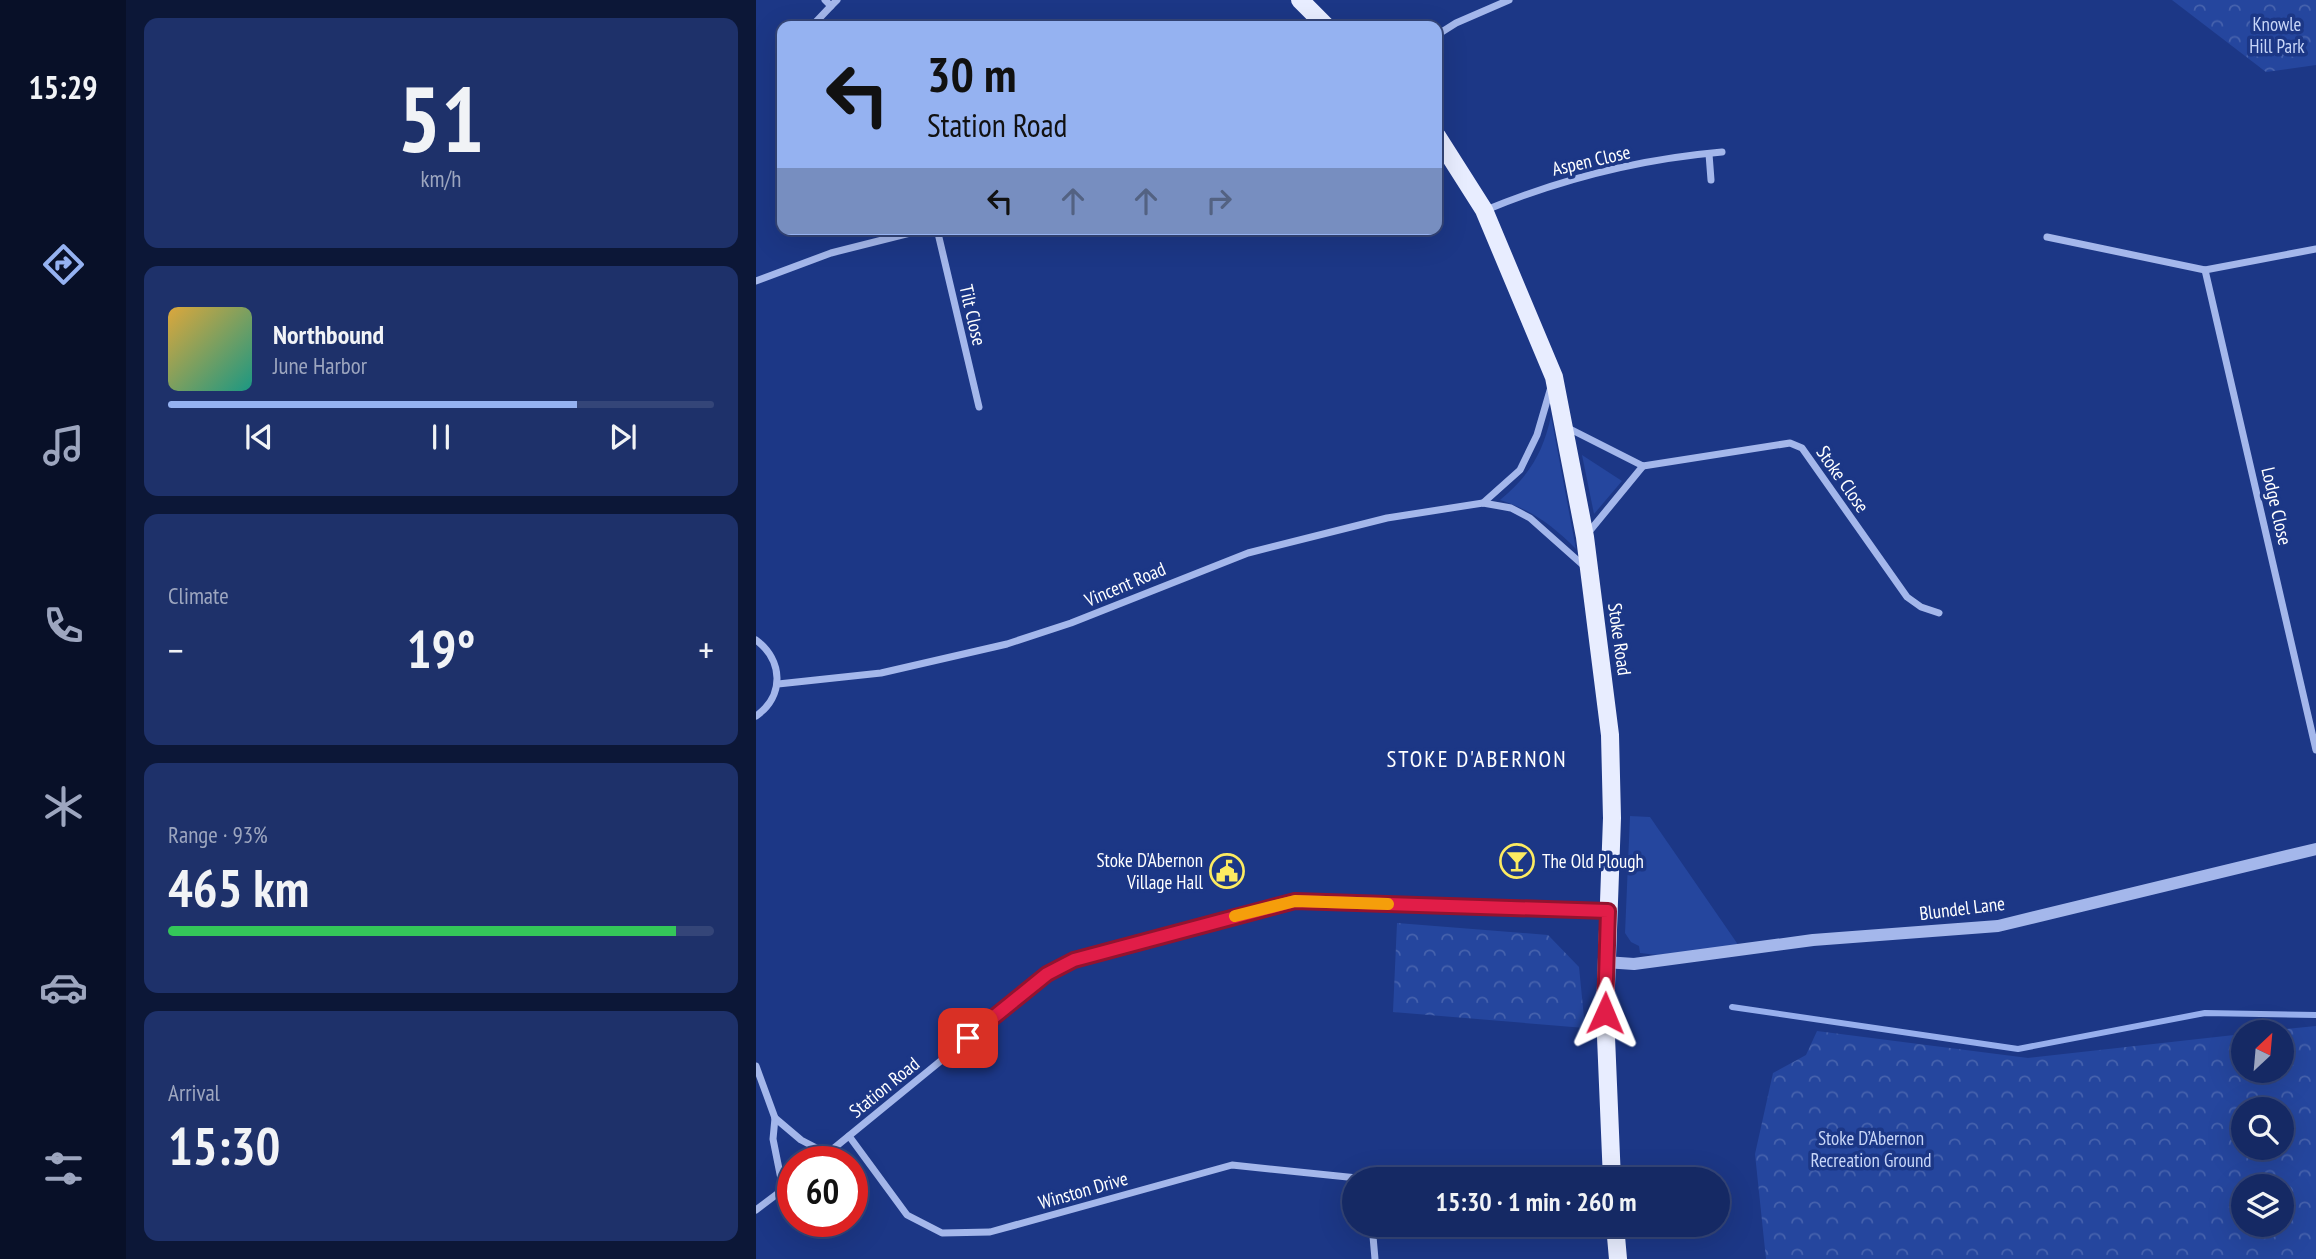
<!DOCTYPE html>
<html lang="en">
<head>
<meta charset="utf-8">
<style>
  :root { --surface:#152964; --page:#1e316a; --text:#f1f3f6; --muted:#9da6bf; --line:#344578; --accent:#95b2f1 }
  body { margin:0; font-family:"PT Sans Narrow",sans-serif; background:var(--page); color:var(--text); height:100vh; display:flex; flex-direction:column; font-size:26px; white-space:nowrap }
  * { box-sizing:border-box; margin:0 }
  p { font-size:23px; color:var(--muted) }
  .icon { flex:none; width:38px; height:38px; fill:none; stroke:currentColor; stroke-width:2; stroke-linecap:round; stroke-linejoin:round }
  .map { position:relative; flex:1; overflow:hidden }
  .side { display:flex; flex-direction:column; gap:18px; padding:18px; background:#0c1737; width:630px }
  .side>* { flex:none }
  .banner { position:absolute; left:21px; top:21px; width:665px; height:214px; border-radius:14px; box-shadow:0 7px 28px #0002,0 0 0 2px var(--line); background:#95b2f1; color:#111; overflow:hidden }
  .needle { width:46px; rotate:26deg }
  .tools { position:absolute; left:1475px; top:1020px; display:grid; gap:14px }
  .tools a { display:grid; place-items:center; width:63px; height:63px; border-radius:50%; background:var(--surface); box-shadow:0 7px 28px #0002,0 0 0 2px var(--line); font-size:35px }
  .speed { position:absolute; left:21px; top:1146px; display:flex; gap:14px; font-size:35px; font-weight:700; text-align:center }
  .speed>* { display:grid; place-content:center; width:91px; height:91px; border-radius:50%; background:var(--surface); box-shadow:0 7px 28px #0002,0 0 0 2px var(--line); line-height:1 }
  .speed .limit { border:10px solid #d22; background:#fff; color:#111 }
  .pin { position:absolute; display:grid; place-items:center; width:60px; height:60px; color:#fff; margin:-30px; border-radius:14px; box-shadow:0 4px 10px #0006 }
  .me { position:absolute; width:77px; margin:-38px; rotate:1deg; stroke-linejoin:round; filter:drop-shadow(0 0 5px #0008) }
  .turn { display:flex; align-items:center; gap:24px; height:147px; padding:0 35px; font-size:32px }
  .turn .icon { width:91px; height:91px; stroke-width:2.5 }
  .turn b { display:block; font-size:49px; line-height:60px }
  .lanes { display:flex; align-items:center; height:66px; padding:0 35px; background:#0003; justify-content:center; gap:35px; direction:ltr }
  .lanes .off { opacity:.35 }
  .big { font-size:52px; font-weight:800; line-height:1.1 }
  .side .widget { flex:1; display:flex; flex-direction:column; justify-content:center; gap:10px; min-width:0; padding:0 24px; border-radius:14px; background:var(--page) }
  .side .dial { align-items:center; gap:0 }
  .dial b { font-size:91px; line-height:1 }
  .song { display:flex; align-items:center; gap:21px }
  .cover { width:84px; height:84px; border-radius:10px; background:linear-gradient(135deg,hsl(40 70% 55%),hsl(170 70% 35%)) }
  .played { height:7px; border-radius:4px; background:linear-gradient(90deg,var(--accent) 75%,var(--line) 75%) }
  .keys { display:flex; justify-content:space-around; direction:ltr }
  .heat { display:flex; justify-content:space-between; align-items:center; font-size:38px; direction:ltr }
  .charge { height:10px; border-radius:5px; background:linear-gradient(90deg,#34c759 93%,var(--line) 0) }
  .trip { position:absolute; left:586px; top:1167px; width:388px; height:70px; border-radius:35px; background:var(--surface); box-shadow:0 7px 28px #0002,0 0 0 2px var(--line); font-weight:800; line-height:70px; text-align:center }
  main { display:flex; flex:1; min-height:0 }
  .tabs { display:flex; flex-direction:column; width:126px; justify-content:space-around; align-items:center; background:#081028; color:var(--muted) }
  .tabs .icon { width:49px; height:49px }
  .tabs .current { color:var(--accent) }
  .tabs b { font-size:32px; color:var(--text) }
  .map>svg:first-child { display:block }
</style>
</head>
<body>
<main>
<nav class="tabs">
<b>15:29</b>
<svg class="icon current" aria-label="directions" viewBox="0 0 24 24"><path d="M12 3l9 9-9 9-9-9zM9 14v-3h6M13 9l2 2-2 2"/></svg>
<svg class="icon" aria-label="music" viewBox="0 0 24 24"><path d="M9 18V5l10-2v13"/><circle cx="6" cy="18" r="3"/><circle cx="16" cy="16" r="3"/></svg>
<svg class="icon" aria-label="phone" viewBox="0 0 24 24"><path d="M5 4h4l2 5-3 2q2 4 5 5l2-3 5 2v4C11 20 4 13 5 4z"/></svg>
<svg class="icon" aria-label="climate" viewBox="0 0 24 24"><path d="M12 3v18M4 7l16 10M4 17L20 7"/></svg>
<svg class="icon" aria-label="car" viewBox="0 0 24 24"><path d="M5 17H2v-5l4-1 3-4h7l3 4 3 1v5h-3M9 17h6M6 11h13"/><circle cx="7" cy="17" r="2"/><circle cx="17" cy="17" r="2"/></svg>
<svg class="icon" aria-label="filters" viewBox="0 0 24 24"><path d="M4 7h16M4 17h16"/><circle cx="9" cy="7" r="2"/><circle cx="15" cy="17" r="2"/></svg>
</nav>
<section class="side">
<div class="widget dial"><b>51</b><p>km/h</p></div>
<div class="widget">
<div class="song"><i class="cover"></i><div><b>Northbound</b><p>June Harbor</p></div></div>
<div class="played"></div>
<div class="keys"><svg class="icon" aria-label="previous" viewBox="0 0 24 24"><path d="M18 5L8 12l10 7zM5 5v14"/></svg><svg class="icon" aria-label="pause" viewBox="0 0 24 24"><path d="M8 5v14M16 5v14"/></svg><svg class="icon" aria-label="next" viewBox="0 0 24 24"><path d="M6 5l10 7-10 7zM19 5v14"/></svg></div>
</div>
<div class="widget"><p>Climate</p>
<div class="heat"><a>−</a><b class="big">19°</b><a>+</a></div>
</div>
<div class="widget"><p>Range · 93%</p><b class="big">465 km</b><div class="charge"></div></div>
<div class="widget"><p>Arrival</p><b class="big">15:30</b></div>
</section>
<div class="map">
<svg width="1560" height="1259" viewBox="0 0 1560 1259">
  <defs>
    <pattern id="park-crowns" width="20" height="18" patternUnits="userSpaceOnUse" patternTransform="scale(1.75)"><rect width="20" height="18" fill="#25469e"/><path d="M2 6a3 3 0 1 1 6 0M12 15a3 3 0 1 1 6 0" fill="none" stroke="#4662ad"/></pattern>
  </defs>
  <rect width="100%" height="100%" fill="#1c3786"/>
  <g fill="#25469e">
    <path d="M795 416 820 549C797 526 776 510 744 500 773 476 787 453 795 416Z"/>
    <polygon points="826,455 866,481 838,514"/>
    <polygon points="874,816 894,817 983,946 901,955 884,953 883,946 875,942 869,933"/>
  </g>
  <g fill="url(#park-crowns)" fill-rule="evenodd">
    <polygon points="1416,0 1560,0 1560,65 1510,72"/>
    <polygon points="641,923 792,935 823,967 829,1028 637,1012"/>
    <path d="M1560 1026V1259H1010L999 1154 1017 1073 1050 1055 1061 1031 1272 1058 1487 1034 1488 1071H1526V1032H1502ZM1488 1110H1526V1148H1488ZM1488 1186H1526V1225H1488Z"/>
  </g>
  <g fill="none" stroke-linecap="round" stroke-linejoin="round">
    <polyline stroke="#97afed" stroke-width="6" points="976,1007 1262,1049 1449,1013 1560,1015"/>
    <g stroke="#a4b7eb" stroke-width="7">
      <polyline points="69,0 75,6 81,0"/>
      <polyline points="56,26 75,6"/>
      <polyline points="681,35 700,23 753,0"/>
      <polyline points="953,154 955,180"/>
      <path d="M730 210C805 179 885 159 966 152"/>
      <polyline points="181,229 223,407"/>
      <polyline points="1291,237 1449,270 1560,249"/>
      <polyline points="1449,270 1560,750"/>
      <polyline points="0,281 75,253 170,229"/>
      <polyline points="810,427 887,466 1034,443 1046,448 1151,597 1165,607 1183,613"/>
      <polyline points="727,503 764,470 781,435 795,387"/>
      <polyline points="832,533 887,466"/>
      <path d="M0 640C27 660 29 696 0 716"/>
      <polyline points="22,684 125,673 251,644 315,623 492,553 631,518 727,503 755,508 774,518 828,566"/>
      <polyline points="0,1066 19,1118 17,1139 27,1189"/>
      <polyline points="19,1118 45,1140 72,1154"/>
      <polyline points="93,1136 151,1215 186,1233 234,1232 476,1165 611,1179 652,1179"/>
      <polyline points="61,1162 291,974 318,960 539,901 852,911"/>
      <polyline points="0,1210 37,1182"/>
      <polyline points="616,1225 619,1259"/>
    </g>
    <polyline stroke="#a4b7eb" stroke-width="12" points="849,962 878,964 1057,940 1242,926 1560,849"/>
    <g stroke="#e8edff" stroke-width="18">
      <polyline points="544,0 570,26"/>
      <polyline points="681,136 728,210 798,377 829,537 854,735 856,818 849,1013 856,1180"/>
      <polyline points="859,1225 862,1259"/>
    </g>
  </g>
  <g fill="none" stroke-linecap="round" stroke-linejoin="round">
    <g stroke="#92132f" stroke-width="18">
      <polyline id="route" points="212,1038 291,974 318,960 539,901 852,911 849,1013"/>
    </g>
    <use href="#route" stroke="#e11d48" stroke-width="12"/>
    <polyline stroke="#f59e0b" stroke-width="12" points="479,916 539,901 632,904"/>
  </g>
  <defs>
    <g id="bar-ring" transform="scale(1.75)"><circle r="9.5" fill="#1c3786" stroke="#fceb61" stroke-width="1.5"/><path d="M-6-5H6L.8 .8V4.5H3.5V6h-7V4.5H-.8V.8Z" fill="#fceb61"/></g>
    <g id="civic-ring" transform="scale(1.75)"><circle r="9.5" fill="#1c3786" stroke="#fceb61" stroke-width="1.5"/><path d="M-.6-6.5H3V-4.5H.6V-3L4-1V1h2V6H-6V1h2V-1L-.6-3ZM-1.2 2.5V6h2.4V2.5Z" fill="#fceb61"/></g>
  </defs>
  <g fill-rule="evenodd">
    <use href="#bar-ring" x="761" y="861"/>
    <use href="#civic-ring" x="471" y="871"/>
  </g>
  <g text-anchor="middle" stroke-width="7" stroke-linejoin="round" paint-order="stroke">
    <g font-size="19" fill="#c8d6f8" stroke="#1c3786">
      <text x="1521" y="31">Knowle<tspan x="1521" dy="22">Hill Park</tspan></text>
      <text x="1115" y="1145">Stoke D’Abernon<tspan x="1115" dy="22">Recreation Ground</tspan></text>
    </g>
    <g font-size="19" fill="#fff" stroke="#1c3786">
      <text transform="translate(835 160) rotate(-13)" y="7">Aspen Close</text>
      <text transform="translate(217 315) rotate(77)" y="7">Tilt Close</text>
      <text transform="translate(1087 479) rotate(55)" y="7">Stoke Close</text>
      <text transform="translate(1521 506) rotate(77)" y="7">Lodge Close</text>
      <text transform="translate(369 584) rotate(-23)" y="7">Vincent Road</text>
      <text transform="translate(864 639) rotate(82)" y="7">Stoke Road</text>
      <text transform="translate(1206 908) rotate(-7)" y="7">Blundel Lane</text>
      <text transform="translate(128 1087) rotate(-39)" y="7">Station Road</text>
      <text transform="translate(327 1190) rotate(-16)" y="7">Winston Drive</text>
    </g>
    <g font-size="19" fill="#fff" stroke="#1c3786" text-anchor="end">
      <text x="447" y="867">Stoke D'Abernon<tspan x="447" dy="22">Village Hall</tspan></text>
      <text x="786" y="868" text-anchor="start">The Old Plough</text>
    </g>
    <g font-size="23" letter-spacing="2" fill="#fff" stroke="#1c3786">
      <text x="721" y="767">STOKE D'ABERNON</text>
    </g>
  </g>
</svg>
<div class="tools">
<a><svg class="needle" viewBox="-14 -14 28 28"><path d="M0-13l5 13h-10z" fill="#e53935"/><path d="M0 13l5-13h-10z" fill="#9da6bf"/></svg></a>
<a><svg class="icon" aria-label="search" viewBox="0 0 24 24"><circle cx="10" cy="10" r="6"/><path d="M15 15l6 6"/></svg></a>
<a><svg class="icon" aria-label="layers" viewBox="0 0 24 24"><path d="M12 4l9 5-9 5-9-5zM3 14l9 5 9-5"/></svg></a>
</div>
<div class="speed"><div class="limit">60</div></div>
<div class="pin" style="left:212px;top:1038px;background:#d93025"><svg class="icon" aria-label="arrive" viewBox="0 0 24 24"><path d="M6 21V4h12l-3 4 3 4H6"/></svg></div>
<svg class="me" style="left:849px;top:1013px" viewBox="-20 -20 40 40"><path d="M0-17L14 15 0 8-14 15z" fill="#e11d48" stroke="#fff" stroke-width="4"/></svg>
<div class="trip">15:30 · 1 min · 260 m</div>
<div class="banner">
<div class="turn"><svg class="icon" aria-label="left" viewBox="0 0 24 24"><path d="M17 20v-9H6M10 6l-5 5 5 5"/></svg><div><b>30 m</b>Station Road</div></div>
<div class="lanes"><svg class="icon" aria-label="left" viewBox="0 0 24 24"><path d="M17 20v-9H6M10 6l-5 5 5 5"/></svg><svg class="icon off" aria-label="ahead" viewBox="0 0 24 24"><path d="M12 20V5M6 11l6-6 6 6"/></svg><svg class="icon off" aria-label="ahead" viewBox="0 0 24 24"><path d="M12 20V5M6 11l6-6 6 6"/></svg><svg class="icon off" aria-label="right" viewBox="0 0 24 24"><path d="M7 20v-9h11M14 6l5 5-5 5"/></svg></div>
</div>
</div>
</main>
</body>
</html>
